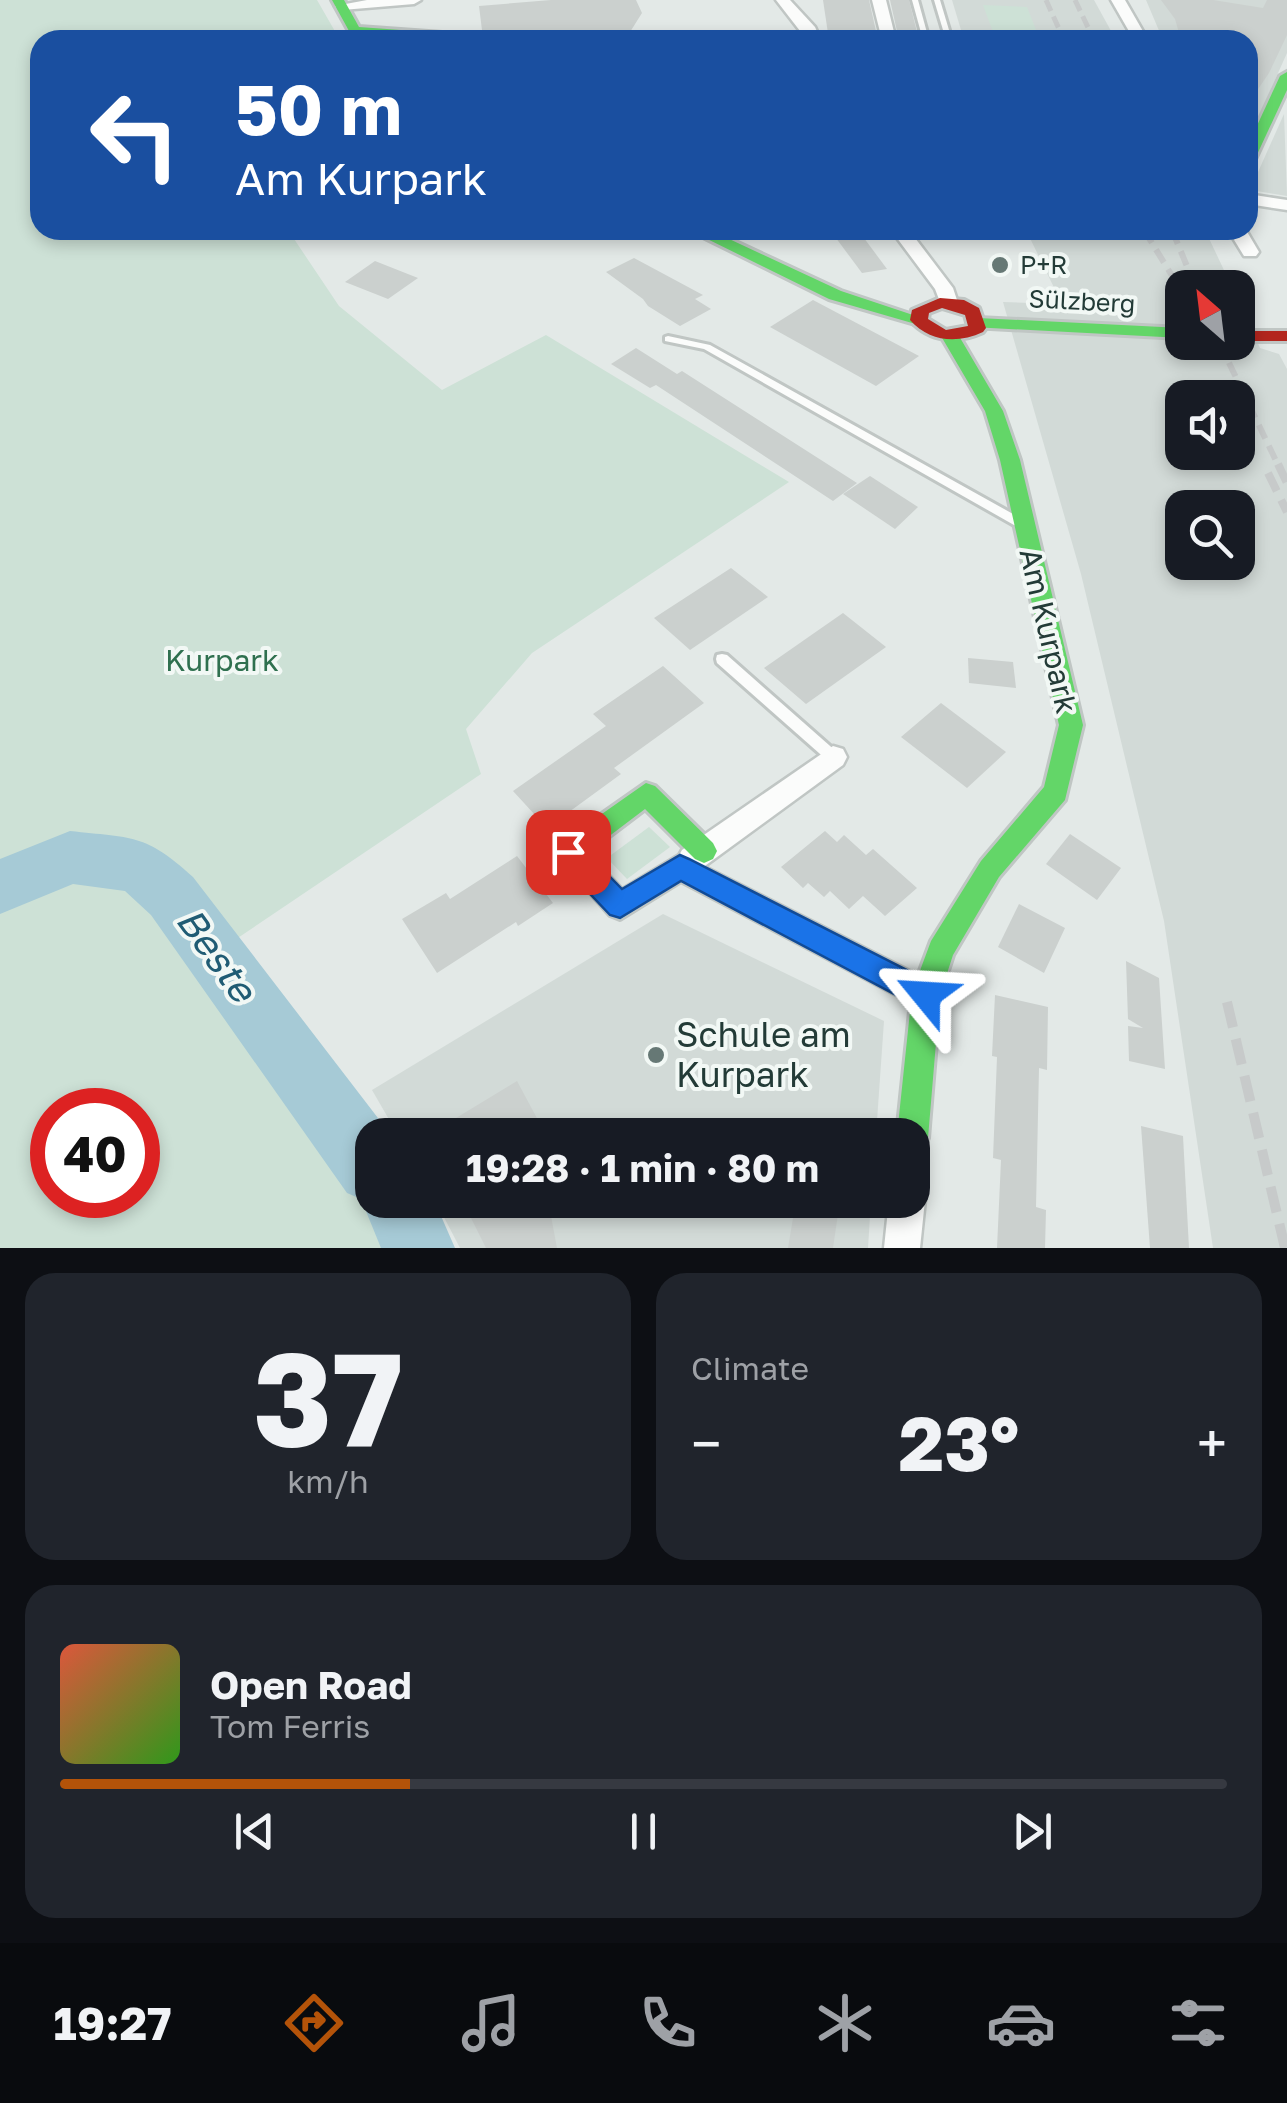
<!DOCTYPE html>
<html lang="en">
<head>
<meta charset="utf-8">
<style>
  :root { --surface:#171b24; --page:#20242c; --text:#f1f3f6; --muted:#9ea1a6; --line:#363941; --accent:#b45309 }
  body { margin:0; font-family:"Golos Text",sans-serif; background:var(--page); color:var(--text); height:100vh; display:flex; flex-direction:column; font-size:38px; white-space:nowrap }
  * { box-sizing:border-box; margin:0 }
  p { font-size:32px; color:var(--muted) }
  .icon { flex:none; width:55px; height:55px; fill:none; stroke:currentColor; stroke-width:2; stroke-linecap:round; stroke-linejoin:round }
  .map { position:relative; height:1248px; overflow:hidden }
  .sheet { display:flex; flex-direction:column; gap:25px; padding:25px; background:#0d0f14; flex:1 }
  .sheet>* { flex:none }
  .guide { position:absolute; left:30px; top:30px; width:1228px; height:210px; border-radius:30px; box-shadow:0 5px 15px #0003; background:#1a4fa0; color:#fff; overflow:hidden }
  .needle { width:65px; rotate:332deg }
  .buttons { position:absolute; left:1165px; top:270px; display:grid; gap:20px }
  .buttons a { display:grid; place-items:center; width:90px; height:90px; border-radius:20px; background:var(--surface); box-shadow:0 5px 15px #0003; font-size:50px }
  .speed { position:absolute; left:30px; top:1088px; display:flex; gap:20px; font-size:50px; font-weight:700; text-align:center }
  .speed>* { display:grid; place-content:center; width:130px; height:130px; border-radius:50%; background:var(--surface); box-shadow:0 5px 15px #0003; line-height:1 }
  .speed .limit { border:15px solid #d22; background:#fff; color:#111 }
  .pin { position:absolute; display:grid; place-items:center; width:85px; height:85px; color:#fff; margin:-42px; border-radius:20px; box-shadow:0 5px 15px #0006 }
  .me { position:absolute; width:110px; margin:-55px; rotate:297deg; stroke-linejoin:round; filter:drop-shadow(0 0 8px #0008) }
  .turn { display:flex; align-items:center; gap:35px; height:210px; padding:0 40px; font-size:45px }
  .turn .icon { width:130px; height:130px; stroke-width:2.5 }
  .turn b { display:block; font-size:70px; line-height:85px }
  .big { font-size:75px; font-weight:700; line-height:1.1 }
  .sheet .tile { flex:1; display:flex; flex-direction:column; justify-content:center; gap:15px; min-width:0; padding:0 35px; border-radius:30px; background:var(--page) }
  .sheet .dial { align-items:center; gap:0 }
  .dial b { font-size:130px; line-height:1 }
  .song { display:flex; align-items:center; gap:30px }
  .cover { width:120px; height:120px; border-radius:15px; background:linear-gradient(135deg,hsl(10 70% 55%),hsl(110 70% 35%)) }
  .played { height:10px; border-radius:5px; background:linear-gradient(90deg,var(--accent) 30%,var(--line) 30%) }
  .keys { display:flex; justify-content:space-around; direction:ltr }
  .heat { display:flex; justify-content:space-between; align-items:center; font-size:55px; direction:ltr }
  .sheet .tiles { flex:1; display:grid; gap:25px; grid-template-columns:1fr 1fr }
  .tile:last-child { grid-column:span 2 }
  .trip { position:absolute; left:355px; top:1118px; width:575px; height:100px; border-radius:30px; background:var(--surface); box-shadow:0 5px 15px #0003; font-weight:700; line-height:100px; text-align:center }
  .tabs { display:flex; height:160px; justify-content:space-around; align-items:center; background:#090b0e; color:var(--muted) }
  .tabs .icon { width:70px; height:70px }
  .tabs .on { color:var(--accent) }
  .tabs b { font-size:45px; color:var(--text) }
  .map>svg:first-child { display:block }
</style>
</head>
<body>
<div class="map">
<svg width="1287" height="1248" viewBox="0 0 1287 1248">
  <rect width="100%" height="100%" fill="#e3e9e7"/>
  <g fill="#d2dad7" fill-rule="evenodd">
    <polygon points="952,0 1094,0 1116,40 964,40"/>
    <polygon points="1146,0 1287,0 1287,53 1248,140 1248,40 1163,40"/>
    <polygon points="1284,114 1287,196 1250,190"/>
    <path d="M1026 230H1205L1232 287 1182 288V342H1238V300L1260 348 1279 354 1287 369V1248H1213L1164 921 1081 574 1003 302 1062 304ZM1182 398H1238V452H1182ZM1182 508H1238V562H1182Z"/>
    <polygon points="663,914 884,1021 876,1135 398,1135 372,1090"/>
    <polygon points="435,1200 871,1200 868,1248 460,1248"/>
  </g>
  <g fill="#cde1d6" fill-rule="evenodd">
    <path d="M0 0H317L340 40H40V230H288L339 306 442 390 546 335 789 482 532 653 466 729 481 774 214 954 372 1168V1200H397L418 1248H0ZM52 1110H138V1195H52Z"/>
    <polygon points="983,5 1027,7 1040,40 996,40"/>
    <polygon points="649,827 670,847 627,879 607,858"/>
  </g>
  <g fill="none" stroke-linecap="round" stroke-linejoin="round">
    <path fill="#a6cad6" fill-rule="evenodd" d="M70 831C132 838 145 833 193 877L391 1135H372V1200H434L455 1248H381L361 1199 347 1193 151 915 125 891 73 884 0 914V859Z"/>
  </g>
  <g fill="#cbd0ce">
    <polygon points="551,0 636,0 642,13 625,40 533,40 536,37 482,30 479,6"/>
    <polygon points="823,0 869,0 878,40 829,40"/>
    <polygon points="890,0 909,0 919,40 899,40"/>
    <polygon points="1161,0 1213,0 1263,8 1267,0 1287,0 1287,35 1269,73 1248,104 1248,40 1181,40 1175,19"/>
    <polygon points="858,230 887,269 862,273 833,234"/>
    <polygon points="634,258 703,295 695,299 711,309 680,326 648,306 643,299 606,272"/>
    <polygon points="375,261 418,278 388,299 345,282"/>
    <polygon points="813,300 919,356 876,386 770,327"/>
    <polygon points="636,348 677,374 682,371 857,483 833,501 656,385 650,388 611,364"/>
    <polygon points="870,476 918,507 895,529 843,494"/>
    <polygon points="731,568 768,597 690,650 654,618"/>
    <polygon points="843,613 886,647 806,704 764,668"/>
    <polygon points="968,658 1013,662 1016,688 969,683"/>
    <polygon points="663,666 704,703 614,768 621,774 547,828 513,791 606,726 593,714"/>
    <polygon points="941,703 1006,752 967,788 901,737"/>
    <polygon points="825,831 837,842 844,835 866,855 873,849 917,888 885,916 863,896 849,909 830,891 824,897 808,883 803,888 781,867"/>
    <polygon points="1070,834 1121,868 1097,900 1046,864"/>
    <polygon points="517,856 553,903 518,926 516,922 437,973 402,919 446,893 450,899"/>
    <polygon points="1019,904 1065,928 1044,973 998,947"/>
    <polygon points="1126,961 1159,978 1165,1069 1129,1061 1128,1026 1143,1028 1128,1019"/>
    <polygon points="995,995 1048,1007 1047,1070 1039,1068 1036,1207 1046,1210 1045,1248 997,1248 1001,1160 993,1158 997,1057 992,1056"/>
    <polygon points="517,1081 546,1135 428,1135"/>
    <polygon points="1141,1126 1183,1136 1189,1248 1150,1248"/>
    <polygon points="462,1200 576,1200 551,1216 557,1248 486,1248"/>
    <polygon points="796,1200 840,1200 833,1248 788,1248"/>
  </g>
  <g fill="none" stroke-linecap="round" stroke-linejoin="round">
    <g stroke="#c0c6c4" stroke-width="6">
      <g id="lane">
        <polygon points="912,0 918,0 929,40 923,40"/>
        <polygon points="934,0 940,0 952,40 946,40"/>
        <polygon points="668,336 710,345 1022,519 1024,522 1018,526 1014,525 704,349 665,341 665,337"/>
        <polygon points="722,654 727,655 838,753 840,757 838,761 833,763 828,761 717,663 716,659 717,655"/>
      </g>
    </g>
    <g stroke="#c0c6c4" stroke-width="5">
      <g id="street">
        <polygon points="421,0 414,4 342,10 335,6 367,0"/>
        <polygon points="776,0 790,0 815,27 821,40 807,40"/>
        <polygon points="872,0 886,0 896,40 882,40"/>
        <polygon points="1111,0 1125,0 1148,40 1134,40"/>
        <polygon points="1248,194 1287,200 1287,210 1248,204"/>
        <polygon points="891,230 909,230 953,288 958,303 956,307 942,307 935,289"/>
        <polygon points="1228,230 1246,230 1259,252 1256,256 1244,256"/>
        <polygon points="833,746 843,749 847,757 843,765 702,868 692,872 682,868 677,859 682,850"/>
        <polygon points="912,1184 920,1187 925,1200 920,1248 884,1248 889,1200 912,1200"/>
      </g>
    </g>
    <g stroke="#c0c6c4" stroke-width="6">
      <g id="fast">
        <polygon points="332,0 344,0 359,27 484,36 490,40 364,35 366,40 354,40"/>
        <polygon points="1287,72 1287,90 1255,159 1248,163 1248,145 1280,76"/>
        <polygon points="689,230 710,230 841,291 928,320 919,325 829,299"/>
        <polygon points="978,318 1182,328 1182,338 972,327 969,323"/>
        <polygon points="950,331 959,336 1003,411 1020,460 1083,725 1065,800 999,877 953,955 940,995 928,1138 923,1149 912,1153 912,1135 897,1135 911,1002 681,881 620,919 610,915 555,852 559,844 646,783 655,786 713,843 717,851 713,859 704,863 695,859 645,809 587,853 622,890 680,855 918,976 931,941 981,861 1044,787 1059,725 1000,460 985,411 941,336"/>
      </g>
    </g>
    <g stroke="#c0c6c4" stroke-width="6">
      <g id="jam">
        <path d="M940 298 964 300 979 308 986 328 983 332C957 344 930 342 910 320L912 310ZM942 308 965 315 968 326 946 330 928 319 929 313Z"/>
        <rect x="1238" y="331" width="49" height="10"/>
      </g>
    </g>
    <use href="#lane" fill="#fbfcfb" fill-rule="evenodd"/>
    <use href="#street" fill="#fbfcfb" fill-rule="evenodd"/>
    <use href="#fast" fill="#63d668" fill-rule="evenodd"/>
    <use href="#jam" fill="#b3261e" fill-rule="evenodd"/>
    <g stroke="#c7caca" stroke-width="5" stroke-dasharray="12 6" stroke-linecap="butt">
      <polyline points="1046,0 1064,40"/>
      <polyline points="1075,0 1094,40"/>
    </g>
    <g stroke="#c7caca" stroke-width="6" stroke-dasharray="15 8" stroke-linecap="butt">
      <polyline points="1144,230 1182,292"/>
      <polyline points="1172,230 1196,288"/>
      <polyline points="1219,342 1279,467"/>
    </g>
    <g stroke="#c7caca" stroke-width="8" stroke-dasharray="20 10" stroke-linecap="butt">
      <polyline points="1278,464 1287,483"/>
      <polyline points="1268,473 1287,512"/>
    </g>
    <polyline stroke="#c7caca" stroke-width="10" stroke-dasharray="26 12" stroke-linecap="butt" points="1227,1002 1285,1248"/>
  </g>
  <polygon fill="#1a73e8" stroke="#114b97" stroke-width="2.5" points="568,840 578,844 622,889 680,855 689,859 936,985 940,995 936,1005 926,1009 915,1005 681,881 620,918 610,915 559,861 555,852 559,844"/>
  <g fill="#667875" stroke="#f2f8f5" stroke-width="4">
    <circle cx="1000" cy="265" r="10"/>
    <circle cx="656" cy="1055" r="10"/>
  </g>
  <g text-anchor="middle" stroke-width="8" stroke-linejoin="round" paint-order="stroke">
    <g font-size="25" fill="#233b37" stroke="#f2f8f5" text-anchor="start">
      <text x="1020" y="274">P+R</text>
    </g>
    <g font-size="25" fill="#233b37" stroke="#f2f8f5">
      <text transform="translate(1082 301) rotate(3)" y="9">Sülzberg</text>
    </g>
    <g font-size="30" fill="#233b37" stroke="#f2f8f5">
      <text transform="translate(1048 631) rotate(77)" y="10">Am Kurpark</text>
    </g>
    <g font-size="30" fill="#2f704f" stroke="#f2f8f5">
      <text x="222" y="671">Kurpark</text>
    </g>
    <g font-size="35" fill="#233b37" stroke="#f2f8f5" text-anchor="start">
      <text x="676" y="1047">Schule am<tspan x="676" dy="40">Kurpark</tspan></text>
    </g>
    <g font-size="38" font-style="italic" fill="#205c74" stroke="#f2f8f5">
      <text transform="translate(216 955) rotate(54)" y="13">Beste</text>
    </g>
  </g>
</svg>
<div class="buttons">
<a><svg class="needle" viewBox="-14 -14 28 28"><path d="M0-13l5 13h-10z" fill="#e53935"/><path d="M0 13l5-13h-10z" fill="#9ea1a6"/></svg></a>
<a><svg class="icon" aria-label="sound" viewBox="0 0 24 24"><path d="M4 9h4l5-4v14l-5-4H4zM17 9q2 3 0 6"/></svg></a>
<a><svg class="icon" aria-label="search" viewBox="0 0 24 24"><circle cx="10" cy="10" r="6"/><path d="M15 15l6 6"/></svg></a>
</div>
<div class="speed"><div class="limit">40</div></div>
<div class="pin" style="left:568px;top:852px;background:#d93025"><svg class="icon" aria-label="arrive" viewBox="0 0 24 24"><path d="M6 21V4h12l-3 4 3 4H6"/></svg></div>
<svg class="me" style="left:926px;top:995px" viewBox="-20 -20 40 40"><path d="M0-17L14 15 0 8-14 15z" fill="#1a73e8" stroke="#fff" stroke-width="4"/></svg>
<div class="trip">19:28 · 1 min · 80 m</div>
<div class="guide">
<div class="turn"><svg class="icon" aria-label="left" viewBox="0 0 24 24"><path d="M17 20v-9H6M10 6l-5 5 5 5"/></svg><div><b>50 m</b>Am Kurpark</div></div>
</div>
</div>
<section class="sheet">
<div class="tiles">
<div class="tile dial"><b>37</b><p>km/h</p></div>
<div class="tile"><p>Climate</p>
<div class="heat"><a>−</a><b class="big">23°</b><a>+</a></div>
</div>
<div class="tile">
<div class="song"><i class="cover"></i><div><b>Open Road</b><p>Tom Ferris</p></div></div>
<div class="played"></div>
<div class="keys"><svg class="icon" aria-label="previous" viewBox="0 0 24 24"><path d="M18 5L8 12l10 7zM5 5v14"/></svg><svg class="icon" aria-label="pause" viewBox="0 0 24 24"><path d="M8 5v14M16 5v14"/></svg><svg class="icon" aria-label="next" viewBox="0 0 24 24"><path d="M6 5l10 7-10 7zM19 5v14"/></svg></div>
</div>
</div>
</section>
<nav class="tabs">
<b>19:27</b>
<svg class="icon on" aria-label="directions" viewBox="0 0 24 24"><path d="M12 3l9 9-9 9-9-9zM9 14v-3h6M13 9l2 2-2 2"/></svg>
<svg class="icon" aria-label="music" viewBox="0 0 24 24"><path d="M9 18V5l10-2v13"/><circle cx="6" cy="18" r="3"/><circle cx="16" cy="16" r="3"/></svg>
<svg class="icon" aria-label="phone" viewBox="0 0 24 24"><path d="M5 4h4l2 5-3 2q2 4 5 5l2-3 5 2v4C11 20 4 13 5 4z"/></svg>
<svg class="icon" aria-label="climate" viewBox="0 0 24 24"><path d="M12 3v18M4 7l16 10M4 17L20 7"/></svg>
<svg class="icon" aria-label="car" viewBox="0 0 24 24"><path d="M5 17H2v-5l4-1 3-4h7l3 4 3 1v5h-3M9 17h6M6 11h13"/><circle cx="7" cy="17" r="2"/><circle cx="17" cy="17" r="2"/></svg>
<svg class="icon" aria-label="filters" viewBox="0 0 24 24"><path d="M4 7h16M4 17h16"/><circle cx="9" cy="7" r="2"/><circle cx="15" cy="17" r="2"/></svg>
</nav>
</body>
</html>
